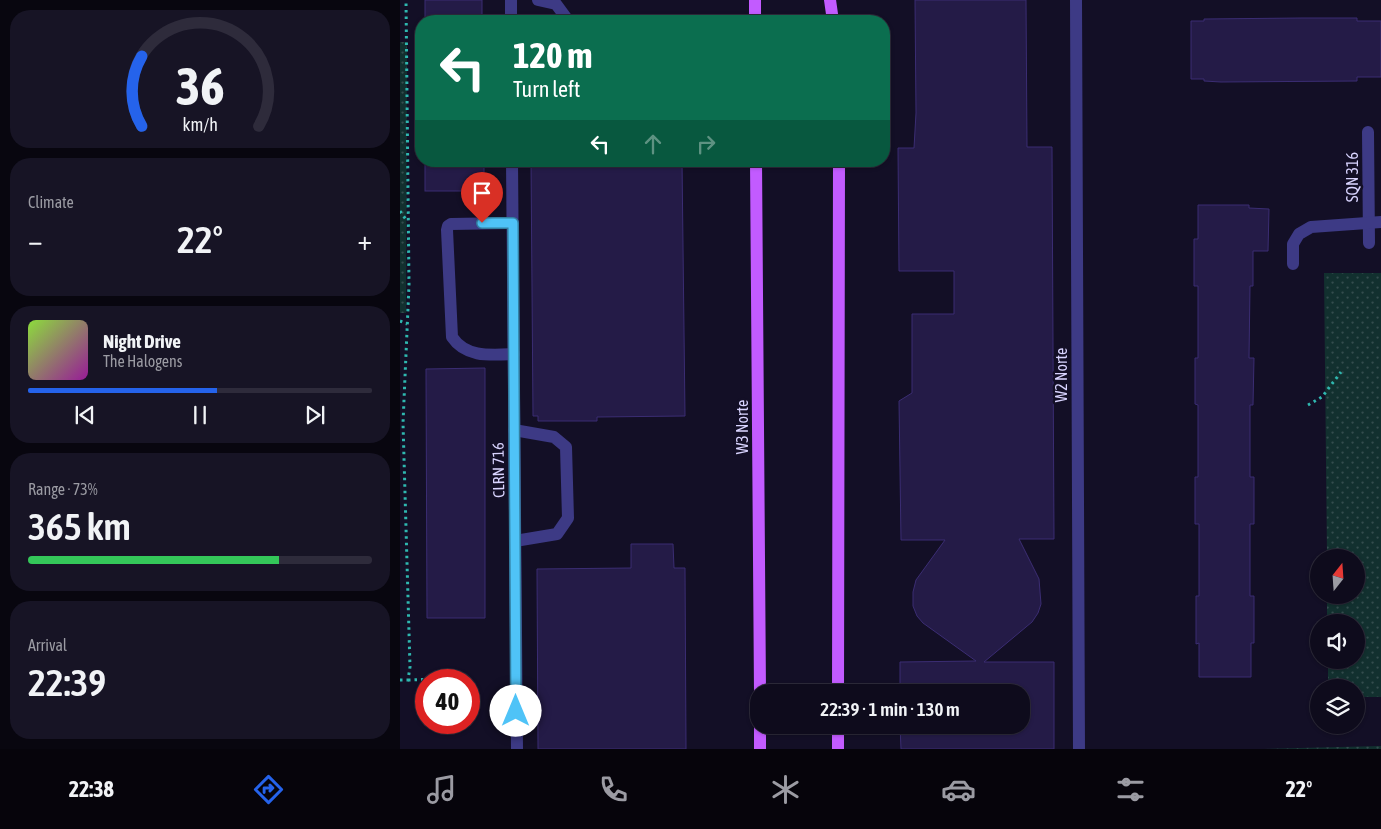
<!DOCTYPE html>
<html lang="en">
<head>
<meta charset="utf-8">
<style>
  :root { --surface:#0e0b1c; --page:#171425; --text:#f1f3f6; --muted:#9b9ba3; --line:#2e2b3b; --accent:#2563eb }
  body { margin:0; font-family:"Asap Condensed",sans-serif; background:var(--page); color:var(--text); height:100vh; display:flex; flex-direction:column; font-size:19px; white-space:nowrap }
  * { box-sizing:border-box; margin:0 }
  p { font-size:16px; color:var(--muted) }
  .icon { flex:none; width:28px; height:28px; fill:none; stroke:currentColor; stroke-width:2; stroke-linecap:round; stroke-linejoin:round }
  .map { position:relative; flex:1; overflow:hidden }
  .panel { display:flex; flex-direction:column; gap:10px; padding:10px; background:#08060f; width:400px }
  .panel>* { flex:none }
  .hud { position:absolute; left:15px; top:15px; width:475px; height:152px; border-radius:20px; box-shadow:0 1px 4px #0004,0 0 0 1px var(--line); background:#0b6e4f; color:#fff; overflow:hidden }
  .needle { width:32px; rotate:17deg }
  .controls { position:absolute; left:910px; top:549px; display:grid; gap:10px }
  .controls a { display:grid; place-items:center; width:55px; height:55px; border-radius:50%; background:var(--surface); box-shadow:0 1px 4px #0004,0 0 0 1px var(--line); font-size:25px }
  .speed { position:absolute; left:15px; top:669px; display:flex; gap:10px; font-size:25px; font-weight:700; text-align:center }
  .speed>* { display:grid; place-content:center; width:65px; height:65px; border-radius:50%; background:var(--surface); box-shadow:0 1px 4px #0004,0 0 0 1px var(--line); line-height:1 }
  .speed .limit { border:8px solid #d22; background:#fff; color:#111 }
  .pin { position:absolute; display:grid; place-items:center; width:42px; height:42px; color:#fff; margin:-51px -21px; border-radius:50% 50% 50% 0; rotate:-45deg; box-shadow:0 0 5px #0007 }
  .pin .icon { rotate:45deg }
  .me { position:absolute; width:55px; margin:-28px; rotate:0deg; stroke-linejoin:round; filter:drop-shadow(0 0 4px #0008) }
  .turn { display:flex; align-items:center; gap:18px; height:105px; padding:0 15px; font-size:22px }
  .turn .icon { width:65px; height:65px; stroke-width:2.5 }
  .turn b { display:block; font-size:35px; line-height:42px }
  .lanes { display:flex; align-items:center; height:48px; padding:0 15px; background:#0003; justify-content:center; gap:25px; direction:ltr }
  .lanes .off { opacity:.35 }
  .big { font-size:38px; font-weight:600; line-height:1.1 }
  .panel .widget { flex:1; display:flex; flex-direction:column; justify-content:center; gap:8px; min-width:0; padding:0 18px; border-radius:20px; background:var(--page) }
  .panel .dial { align-items:center; gap:0 }
  .dial svg { height:130px; overflow:visible; fill:none; stroke:var(--line); stroke-width:7; stroke-linecap:round; text-anchor:middle }
  .dial text { fill:var(--text); stroke:none }
  .song { display:flex; align-items:center; gap:15px }
  .cover { width:60px; height:60px; border-radius:8px; background:linear-gradient(135deg,hsl(90 70% 55%),hsl(300 70% 35%)) }
  .played { height:5px; border-radius:2px; background:linear-gradient(90deg,var(--accent) 55%,var(--line) 55%) }
  .keys { display:flex; justify-content:space-around; direction:ltr }
  .heat { display:flex; justify-content:space-between; align-items:center; font-size:28px; direction:ltr }
  .charge { height:8px; border-radius:4px; background:linear-gradient(90deg,#34c759 73%,var(--line) 0) }
  .trip { position:absolute; left:350px; top:684px; width:280px; height:50px; border-radius:20px; background:var(--surface); box-shadow:0 1px 4px #0004,0 0 0 1px var(--line); font-weight:600; line-height:50px; text-align:center }
  .menu { display:flex; height:80px; justify-content:space-around; align-items:center; background:#06040b; color:var(--muted) }
  .menu .icon { width:35px; height:35px }
  .menu .on { color:var(--accent) }
  .menu b { font-size:22px; color:var(--text) }
  main { display:flex; flex:1; min-height:0 }
  .map>svg:first-child { display:block }
</style>
</head>
<body>
<main>
<section class="panel">
<div class="widget dial"><svg viewBox="0 0 100 80">
<path d="M14 69A42 42 0 1 1 86 69"/>
<path d="M14 69A42 42 0 0 1 14 26" stroke="#2563eb"/>
<text x="50" y="56" font-size="32" font-weight="700">36</text>
<text x="50" y="72" font-size="11">km/h</text>
</svg></div>
<div class="widget"><p>Climate</p>
<div class="heat"><a>−</a><b class="big">22°</b><a>+</a></div>
</div>
<div class="widget">
<div class="song"><i class="cover"></i><div><b>Night Drive</b><p>The Halogens</p></div></div>
<div class="played"></div>
<div class="keys"><svg class="icon" aria-label="previous" viewBox="0 0 24 24"><path d="M18 5L8 12l10 7zM5 5v14"/></svg><svg class="icon" aria-label="pause" viewBox="0 0 24 24"><path d="M8 5v14M16 5v14"/></svg><svg class="icon" aria-label="next" viewBox="0 0 24 24"><path d="M6 5l10 7-10 7zM19 5v14"/></svg></div>
</div>
<div class="widget"><p>Range · 73%</p><b class="big">365 km</b><div class="charge"></div></div>
<div class="widget"><p>Arrival</p><b class="big">22:39</b></div>
</section>
<div class="map">
<svg width="981" height="749" viewBox="0 0 981 749">
  <defs>
    <pattern id="green-dots" width="8" height="8" patternUnits="userSpaceOnUse" patternTransform="scale(1.25)"><rect width="8" height="8" fill="#12302f"/><path d="M2 2h.1M6 6h.1" fill="none" stroke="#344d4e" stroke-width="1.8" stroke-linecap="round"/></pattern>
  </defs>
  <rect width="100%" height="100%" fill="#130f26"/>
  <g fill="url(#green-dots)">
    <polygon points="0,42 7,42 6,313 0,313"/>
    <polygon points="924,273 981,273 981,697 956,697 956,688 928,687 928,660 956,660 956,622 927,622 927,595 956,595 956,558 927,557"/>
    <polygon points="981,746 981,749 864,749"/>
  </g>
  <g fill="#241b47" stroke="#3b2d73">
    <rect x="25" y="0" width="57" height="21"/>
    <polygon points="515,0 626,0 627,147 652,147 654,539 619,539 639,579 641,604 638,613 632,622 584,662 654,662 654,749 501,749 500,725 621,725 621,692 500,692 500,662 576,661 523,623 517,616 513,606 513,592 516,580 545,540 501,540 499,401 512,393 512,314 554,314 554,271 499,271 498,148 514,148 516,113"/>
    <polygon points="902,18 957,18 957,21 981,21 981,77 957,77 957,81 821,82 804,81 804,79 791,79 791,21 804,21 804,19"/>
    <rect x="25" y="161" width="59" height="30"/>
    <polygon points="131,161 282,161 285,416 197,417 197,421 138,421 138,416 133,416"/>
    <polygon points="798,205 849,205 849,208 869,209 868,251 853,251 853,286 850,286 849,358 854,358 853,405 850,405 850,477 854,477 854,524 850,524 850,596 854,596 854,643 851,643 851,677 799,677 799,643 796,644 796,596 799,596 799,524 795,524 795,477 798,477 798,405 795,404 795,358 798,358 798,286 794,286 794,239 798,239"/>
    <polygon points="85,368 85,618 27,618 26,369"/>
    <polygon points="231,544 273,544 274,568 285,568 286,749 138,749 137,569 231,568"/>
  </g>
  <g fill="none" stroke-linecap="round" stroke-linejoin="round">
    <g stroke="#2fb8b0" stroke-width="3" stroke-dasharray="2.5 4" stroke-linecap="butt">
      <polyline points="0,211 7,221"/>
      <polyline points="0,321 7,324"/>
      <polyline points="908,405 922,397 941,372"/>
      <polyline points="0,680 8,680 10,667 3,423 9,285 6,0"/>
      <polyline points="8,680 42,679"/>
    </g>
    <g stroke="#3d3a85" stroke-width="12">
      <polyline points="111,0 111,21"/>
      <polyline points="138,0 156,4 167,19 167,21"/>
      <polyline points="676,0 679,749"/>
      <polyline points="968,132 969,243"/>
      <polyline points="112,161 117,749"/>
      <path d="M113 223 51 224 48 226 47 230 52 337C66 358 91 355 114 354"/>
      <polyline points="893,264 893,244 899,234 911,227 981,222"/>
      <polyline points="114,430 154,437 166,447 168,518 157,534 115,541"/>
    </g>
    <g stroke="#c25bff" stroke-width="12">
      <polyline points="355,0 355,21"/>
      <polyline points="430,0 433,21"/>
      <polyline points="356,161 360,692"/>
      <polyline points="438,692 439,161"/>
      <polyline points="360,725 360,749"/>
      <polyline points="438,749 438,725"/>
    </g>
  </g>
  <g fill="none" stroke-linecap="round" stroke-linejoin="round">
    <g stroke="#337fa1" stroke-width="12">
      <polyline id="route" points="82,223 113,223 116,711"/>
    </g>
    <use href="#route" stroke="#4fc3f7" stroke-width="9"/>
  </g>
  <g text-anchor="middle" stroke-width="5" stroke-linejoin="round" paint-order="stroke">
    <g font-size="16" fill="#d9d4ff" stroke="#130f26">
      <text transform="translate(952 177) rotate(-90)" y="6">SQN 316</text>
      <text transform="translate(661 375) rotate(-90)" y="6">W2 Norte</text>
      <text transform="translate(342 427) rotate(-90)" y="6">W3 Norte</text>
      <text transform="translate(98 470) rotate(-91)" y="6">CLRN 716</text>
    </g>
  </g>
</svg>
<div class="controls">
<a><svg class="needle" viewBox="-14 -14 28 28"><path d="M0-13l5 13h-10z" fill="#e53935"/><path d="M0 13l5-13h-10z" fill="#9b9ba3"/></svg></a>
<a><svg class="icon" aria-label="sound" viewBox="0 0 24 24"><path d="M4 9h4l5-4v14l-5-4H4zM17 9q2 3 0 6"/></svg></a>
<a><svg class="icon" aria-label="layers" viewBox="0 0 24 24"><path d="M12 4l9 5-9 5-9-5zM3 14l9 5 9-5"/></svg></a>
</div>
<div class="speed"><div class="limit">40</div></div>
<div class="pin" style="left:82px;top:223px;background:#d93025"><svg class="icon" aria-label="arrive" viewBox="0 0 24 24"><path d="M6 21V4h12l-3 4 3 4H6"/></svg></div>
<svg class="me" style="left:116px;top:711px" viewBox="-20 -20 40 40"><circle r="19" fill="#fff"/><path d="M0-13L10 11 0 6-10 11z" fill="#4fc3f7"/></svg>
<div class="trip">22:39 · 1 min · 130 m</div>
<div class="hud">
<div class="turn"><svg class="icon" aria-label="left" viewBox="0 0 24 24"><path d="M17 20v-9H6M10 6l-5 5 5 5"/></svg><div><b>120 m</b>Turn left</div></div>
<div class="lanes"><svg class="icon" aria-label="left" viewBox="0 0 24 24"><path d="M17 20v-9H6M10 6l-5 5 5 5"/></svg><svg class="icon off" aria-label="ahead" viewBox="0 0 24 24"><path d="M12 20V5M6 11l6-6 6 6"/></svg><svg class="icon off" aria-label="right" viewBox="0 0 24 24"><path d="M7 20v-9h11M14 6l5 5-5 5"/></svg></div>
</div>
</div>
</main>
<nav class="menu">
<b>22:38</b>
<svg class="icon on" aria-label="directions" viewBox="0 0 24 24"><path d="M12 3l9 9-9 9-9-9zM9 14v-3h6M13 9l2 2-2 2"/></svg>
<svg class="icon" aria-label="music" viewBox="0 0 24 24"><path d="M9 18V5l10-2v13"/><circle cx="6" cy="18" r="3"/><circle cx="16" cy="16" r="3"/></svg>
<svg class="icon" aria-label="phone" viewBox="0 0 24 24"><path d="M5 4h4l2 5-3 2q2 4 5 5l2-3 5 2v4C11 20 4 13 5 4z"/></svg>
<svg class="icon" aria-label="climate" viewBox="0 0 24 24"><path d="M12 3v18M4 7l16 10M4 17L20 7"/></svg>
<svg class="icon" aria-label="car" viewBox="0 0 24 24"><path d="M5 17H2v-5l4-1 3-4h7l3 4 3 1v5h-3M9 17h6M6 11h13"/><circle cx="7" cy="17" r="2"/><circle cx="17" cy="17" r="2"/></svg>
<svg class="icon" aria-label="filters" viewBox="0 0 24 24"><path d="M4 7h16M4 17h16"/><circle cx="9" cy="7" r="2"/><circle cx="15" cy="17" r="2"/></svg>
<b>22°</b>
</nav>
</body>
</html>
